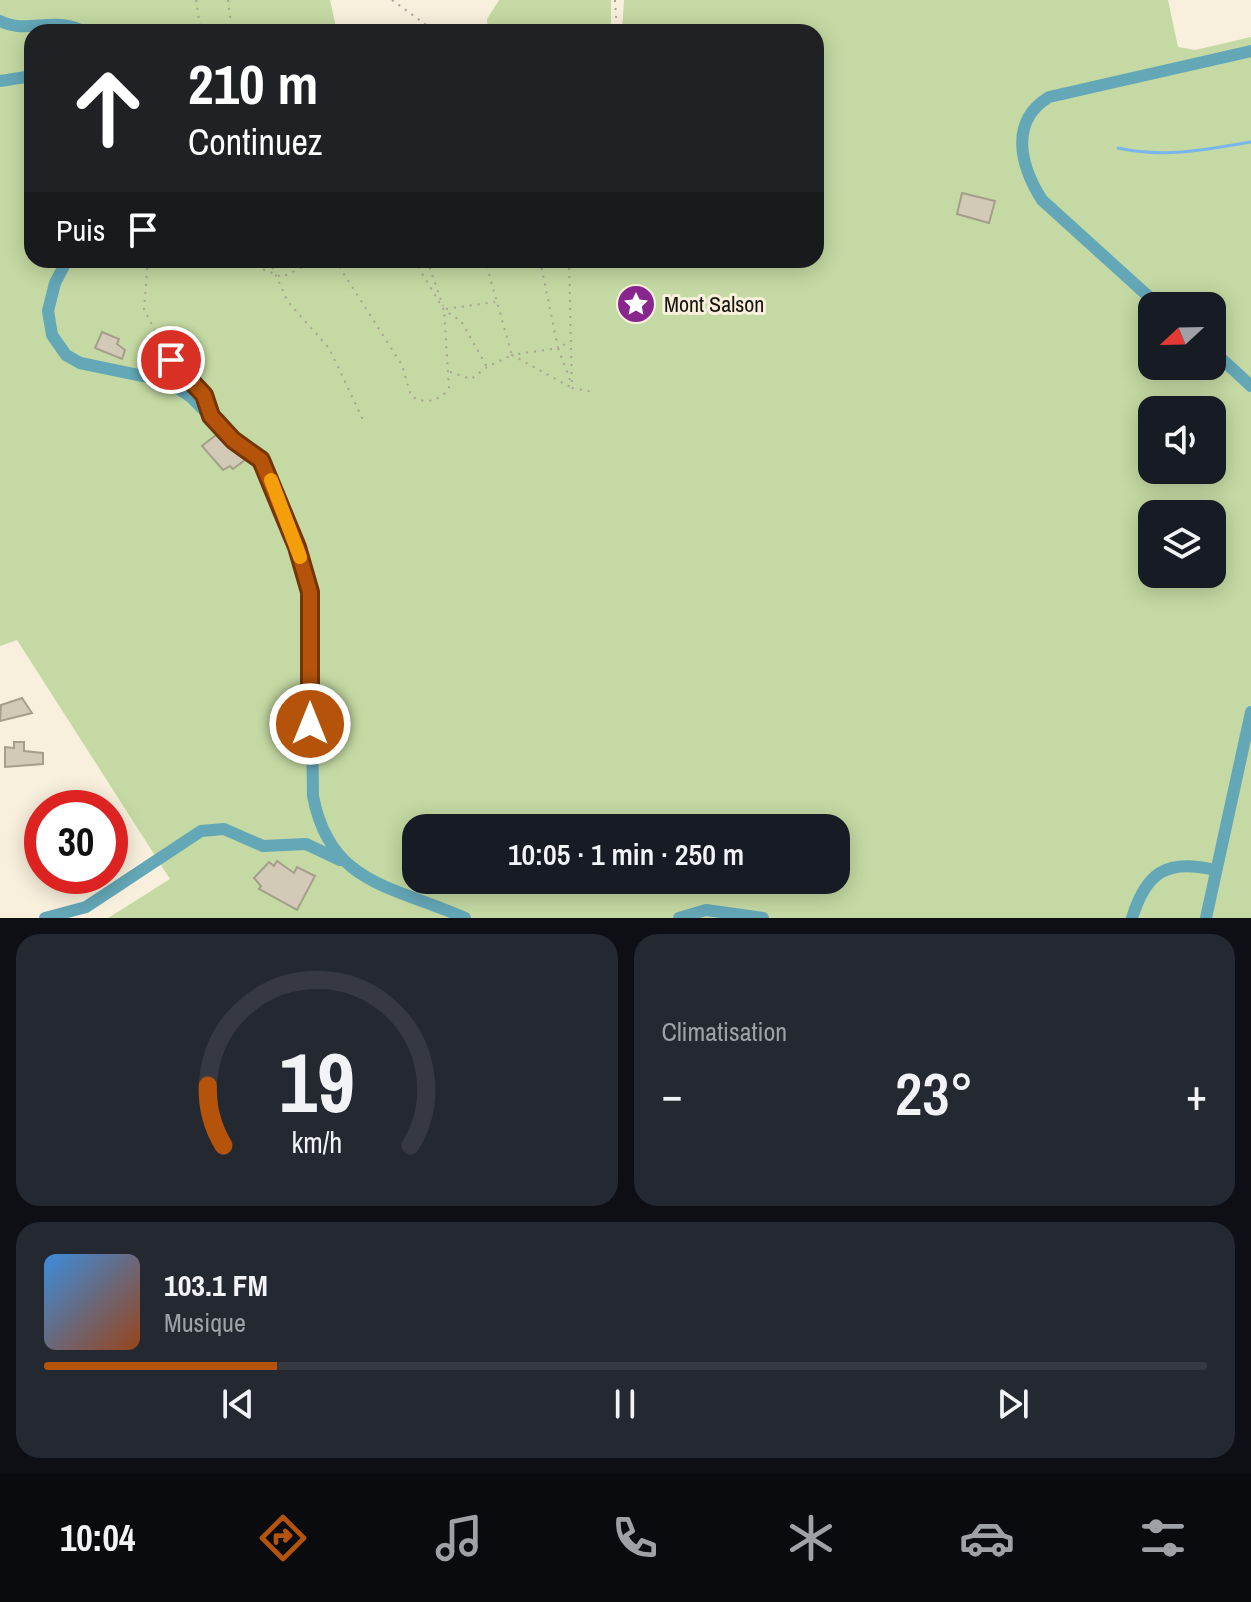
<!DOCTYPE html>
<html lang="fr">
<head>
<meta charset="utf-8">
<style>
  :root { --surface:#171b24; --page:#242831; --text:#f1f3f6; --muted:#9ea1a6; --line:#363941; --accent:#b45309 }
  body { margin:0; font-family:"Archivo Narrow",sans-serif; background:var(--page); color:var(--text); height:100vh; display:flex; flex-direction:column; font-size:30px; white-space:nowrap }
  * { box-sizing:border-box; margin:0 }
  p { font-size:26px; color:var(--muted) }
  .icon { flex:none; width:44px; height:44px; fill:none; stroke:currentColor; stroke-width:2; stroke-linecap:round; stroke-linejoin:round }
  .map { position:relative; height:918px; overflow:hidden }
  .details { display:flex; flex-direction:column; gap:16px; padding:16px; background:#0d0f14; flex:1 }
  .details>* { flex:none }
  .banner { position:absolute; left:24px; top:24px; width:800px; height:244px; border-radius:24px; box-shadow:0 4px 20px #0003; background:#202124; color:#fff; overflow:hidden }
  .needle { width:52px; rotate:248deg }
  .fabs { position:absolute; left:1138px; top:292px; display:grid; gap:16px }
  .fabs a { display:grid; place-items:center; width:88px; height:88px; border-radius:16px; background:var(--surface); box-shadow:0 4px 20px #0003; font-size:40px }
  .speed { position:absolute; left:24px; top:790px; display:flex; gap:16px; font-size:40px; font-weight:700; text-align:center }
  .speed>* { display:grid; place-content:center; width:104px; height:104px; border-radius:50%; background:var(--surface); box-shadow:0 4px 20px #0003; line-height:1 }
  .speed .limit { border:12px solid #d22; background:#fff; color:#111 }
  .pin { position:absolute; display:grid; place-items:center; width:68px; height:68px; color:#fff; margin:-34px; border:4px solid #fff; border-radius:50%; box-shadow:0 2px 8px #0007 }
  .me { position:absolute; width:88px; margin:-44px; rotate:0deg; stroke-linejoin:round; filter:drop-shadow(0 0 6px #0008) }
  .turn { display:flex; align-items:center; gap:28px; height:168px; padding:0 32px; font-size:36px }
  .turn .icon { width:104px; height:104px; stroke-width:2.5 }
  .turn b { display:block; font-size:56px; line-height:68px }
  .then { display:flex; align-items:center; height:76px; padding:0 32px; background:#0003; gap:16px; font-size:30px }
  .big { font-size:60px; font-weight:600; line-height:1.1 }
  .details .card { flex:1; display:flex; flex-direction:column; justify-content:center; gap:12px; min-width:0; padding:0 28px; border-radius:24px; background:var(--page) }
  .details .dial { align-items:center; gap:0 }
  .dial svg { height:208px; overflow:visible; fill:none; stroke:var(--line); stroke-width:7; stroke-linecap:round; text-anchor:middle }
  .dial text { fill:var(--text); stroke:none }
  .song { display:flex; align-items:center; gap:24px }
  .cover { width:96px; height:96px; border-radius:12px; background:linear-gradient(135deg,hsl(210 70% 55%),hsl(20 70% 35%)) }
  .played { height:8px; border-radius:4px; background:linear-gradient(90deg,var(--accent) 20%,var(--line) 20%) }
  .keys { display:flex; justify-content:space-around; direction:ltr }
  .heat { display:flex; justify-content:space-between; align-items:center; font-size:44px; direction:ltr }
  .details .tiles { flex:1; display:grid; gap:16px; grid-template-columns:1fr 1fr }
  .card:last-child { grid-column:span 2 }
  .trip { position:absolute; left:402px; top:814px; width:448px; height:80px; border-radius:24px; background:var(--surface); box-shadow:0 4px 20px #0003; font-weight:600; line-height:80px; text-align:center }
  .dock { display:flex; height:128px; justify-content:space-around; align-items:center; background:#090b0e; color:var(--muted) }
  .dock .icon { width:56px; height:56px }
  .dock .active { color:var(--accent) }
  .dock b { font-size:36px; color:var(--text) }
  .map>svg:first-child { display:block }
</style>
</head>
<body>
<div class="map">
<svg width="1251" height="918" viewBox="0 0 1251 918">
  <rect width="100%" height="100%" fill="#f8f0dc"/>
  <g fill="#c4d9a3" fill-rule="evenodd">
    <path d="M0 0H330L337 32H32V260H816V32H622L624 0H1168L1178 47 1195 50 1251 37V918H108L170 879 17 640 0 646ZM1152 306H1212V366H1152ZM1152 410H1212V470H1152ZM1152 514H1212V574H1152ZM416 828H836V880H416Z"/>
    <polygon points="499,0 611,0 611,32 488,32 487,19"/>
  </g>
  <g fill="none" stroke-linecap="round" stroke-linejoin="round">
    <path stroke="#79b6eb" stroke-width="3" d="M1118 148C1164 158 1205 150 1251 142"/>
  </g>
  <g fill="#d2cab7" stroke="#a59e8b" stroke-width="2">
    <polygon points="962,193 995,201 989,223 957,214"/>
    <polygon points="102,332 119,339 117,344 125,350 122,359 95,348"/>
    <polygon points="216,435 228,447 245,460 233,469 230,466 223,470 202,446"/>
    <polygon points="22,698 32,713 0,721 1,705"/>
    <polygon points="14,742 24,742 24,751 43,753 43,764 5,767 5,747 14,748"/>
    <polygon points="277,861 294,873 297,867 315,876 297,910 259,889 261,886 254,878 269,862 274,866"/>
  </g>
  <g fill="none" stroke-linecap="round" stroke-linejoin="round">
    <g stroke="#a9a393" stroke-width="2" stroke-dasharray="2 6" stroke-linecap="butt">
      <polyline points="196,0 201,32"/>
      <polyline points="228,0 232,32"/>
      <polyline points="392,0 436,32"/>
      <polyline points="615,0 617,32"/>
      <polyline points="148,260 144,309 164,349"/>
      <polyline points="241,260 282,277 317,260"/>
      <polyline points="269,260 288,302 329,348 365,424"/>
      <path d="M335 260 402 365 411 396C425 405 440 401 449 388L444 310"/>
      <polyline points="414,260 444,310 461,321 487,367"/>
      <polyline points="427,260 443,306"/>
      <polyline points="540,260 558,348 512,355 572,388"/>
      <polyline points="569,260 572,388 593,392"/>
      <polyline points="446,309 495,302"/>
      <polyline points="450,372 471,379 487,367 512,355 485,260"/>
      <polyline points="570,380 558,348 571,341"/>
    </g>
    <g stroke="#64a7b7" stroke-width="12">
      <path d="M0 21C28 35 54 15 85 32"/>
      <polyline points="0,81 32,76"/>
      <path d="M67 260 55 283 48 311 52 335 66 355 80 363 167 381 191 397 233 440 261 460 271 479 310 592 313 796C330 886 395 886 465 918"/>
      <path d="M1159 306 1042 200C1021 167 1008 122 1049 97L1251 51"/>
      <polyline points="1212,350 1251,386"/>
      <polyline points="171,360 204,395 210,413"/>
      <polyline points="45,918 86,907 201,831 224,829 263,846 306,844 340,860"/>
      <polyline points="679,918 706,910 763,918"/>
      <path d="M1132 918C1146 873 1166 858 1215 870"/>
      <polyline points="1206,918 1251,712"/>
    </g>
  </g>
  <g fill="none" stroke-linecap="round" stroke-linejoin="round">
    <g stroke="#753606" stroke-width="20">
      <polyline id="route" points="171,360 204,395 211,416 233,440 261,460 297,547 310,592 310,724"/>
    </g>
    <use href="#route" stroke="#b45309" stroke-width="14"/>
    <polyline stroke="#f59e0b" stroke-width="14" points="271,480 300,557"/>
  </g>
  <defs>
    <g id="sight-disc" transform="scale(2)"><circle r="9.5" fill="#89268e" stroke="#f8f0dc"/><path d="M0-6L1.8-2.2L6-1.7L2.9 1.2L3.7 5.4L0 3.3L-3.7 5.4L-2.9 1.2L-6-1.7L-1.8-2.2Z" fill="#fff"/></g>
  </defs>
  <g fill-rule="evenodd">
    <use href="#sight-disc" x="636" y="304"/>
  </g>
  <g text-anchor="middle" stroke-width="6" stroke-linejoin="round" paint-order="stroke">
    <g font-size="22" fill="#16140d" stroke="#f8f0dc" text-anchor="start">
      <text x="664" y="312">Mont Salson</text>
    </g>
  </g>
</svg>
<div class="fabs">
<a><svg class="needle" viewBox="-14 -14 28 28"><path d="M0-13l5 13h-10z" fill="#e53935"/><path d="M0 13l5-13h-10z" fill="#9ea1a6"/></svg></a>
<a><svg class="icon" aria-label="sound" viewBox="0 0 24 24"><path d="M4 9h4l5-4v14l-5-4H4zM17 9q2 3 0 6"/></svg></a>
<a><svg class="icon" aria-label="layers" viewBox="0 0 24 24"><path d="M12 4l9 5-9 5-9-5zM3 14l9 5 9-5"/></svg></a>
</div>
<div class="speed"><div class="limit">30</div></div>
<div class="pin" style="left:171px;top:360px;background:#d93025"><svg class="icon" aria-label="arrive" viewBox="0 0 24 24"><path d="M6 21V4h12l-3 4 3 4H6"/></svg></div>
<svg class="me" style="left:310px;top:724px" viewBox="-20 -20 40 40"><circle r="17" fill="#b45309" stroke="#fff" stroke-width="3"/><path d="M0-11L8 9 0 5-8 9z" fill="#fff"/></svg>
<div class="trip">10:05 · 1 min · 250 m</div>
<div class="banner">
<div class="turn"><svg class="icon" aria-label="ahead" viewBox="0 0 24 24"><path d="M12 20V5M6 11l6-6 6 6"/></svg><div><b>210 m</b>Continuez</div></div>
<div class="then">Puis<svg class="icon" aria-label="arrive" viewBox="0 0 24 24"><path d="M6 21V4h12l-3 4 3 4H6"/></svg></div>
</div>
</div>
<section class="details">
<div class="tiles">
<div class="card dial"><svg viewBox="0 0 100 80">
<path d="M14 69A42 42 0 1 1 86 69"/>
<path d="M14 69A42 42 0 0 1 8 46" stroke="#b45309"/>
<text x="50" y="56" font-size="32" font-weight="700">19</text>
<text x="50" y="72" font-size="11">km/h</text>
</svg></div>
<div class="card"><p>Climatisation</p>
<div class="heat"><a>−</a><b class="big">23°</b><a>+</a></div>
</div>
<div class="card">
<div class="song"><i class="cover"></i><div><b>103.1 FM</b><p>Musique</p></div></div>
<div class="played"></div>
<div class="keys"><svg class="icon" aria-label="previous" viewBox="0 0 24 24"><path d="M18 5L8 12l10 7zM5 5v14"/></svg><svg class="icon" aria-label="pause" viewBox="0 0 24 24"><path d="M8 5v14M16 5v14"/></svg><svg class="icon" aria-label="next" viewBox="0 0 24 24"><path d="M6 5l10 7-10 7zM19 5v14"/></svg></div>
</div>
</div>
</section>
<nav class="dock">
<b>10:04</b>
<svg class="icon active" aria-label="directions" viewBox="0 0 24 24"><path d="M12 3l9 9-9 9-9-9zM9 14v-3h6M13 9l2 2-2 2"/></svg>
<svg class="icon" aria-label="music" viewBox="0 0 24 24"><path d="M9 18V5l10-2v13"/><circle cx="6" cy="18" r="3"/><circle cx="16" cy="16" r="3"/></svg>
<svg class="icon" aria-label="phone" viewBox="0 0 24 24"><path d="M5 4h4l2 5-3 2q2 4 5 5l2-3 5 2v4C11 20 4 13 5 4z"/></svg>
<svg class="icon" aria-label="climate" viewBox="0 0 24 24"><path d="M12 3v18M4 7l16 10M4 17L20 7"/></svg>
<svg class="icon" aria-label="car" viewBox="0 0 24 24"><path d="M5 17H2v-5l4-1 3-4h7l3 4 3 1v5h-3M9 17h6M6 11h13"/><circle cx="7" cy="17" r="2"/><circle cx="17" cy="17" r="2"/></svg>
<svg class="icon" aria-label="filters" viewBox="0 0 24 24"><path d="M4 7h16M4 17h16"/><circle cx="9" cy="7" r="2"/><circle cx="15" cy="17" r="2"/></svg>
</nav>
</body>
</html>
